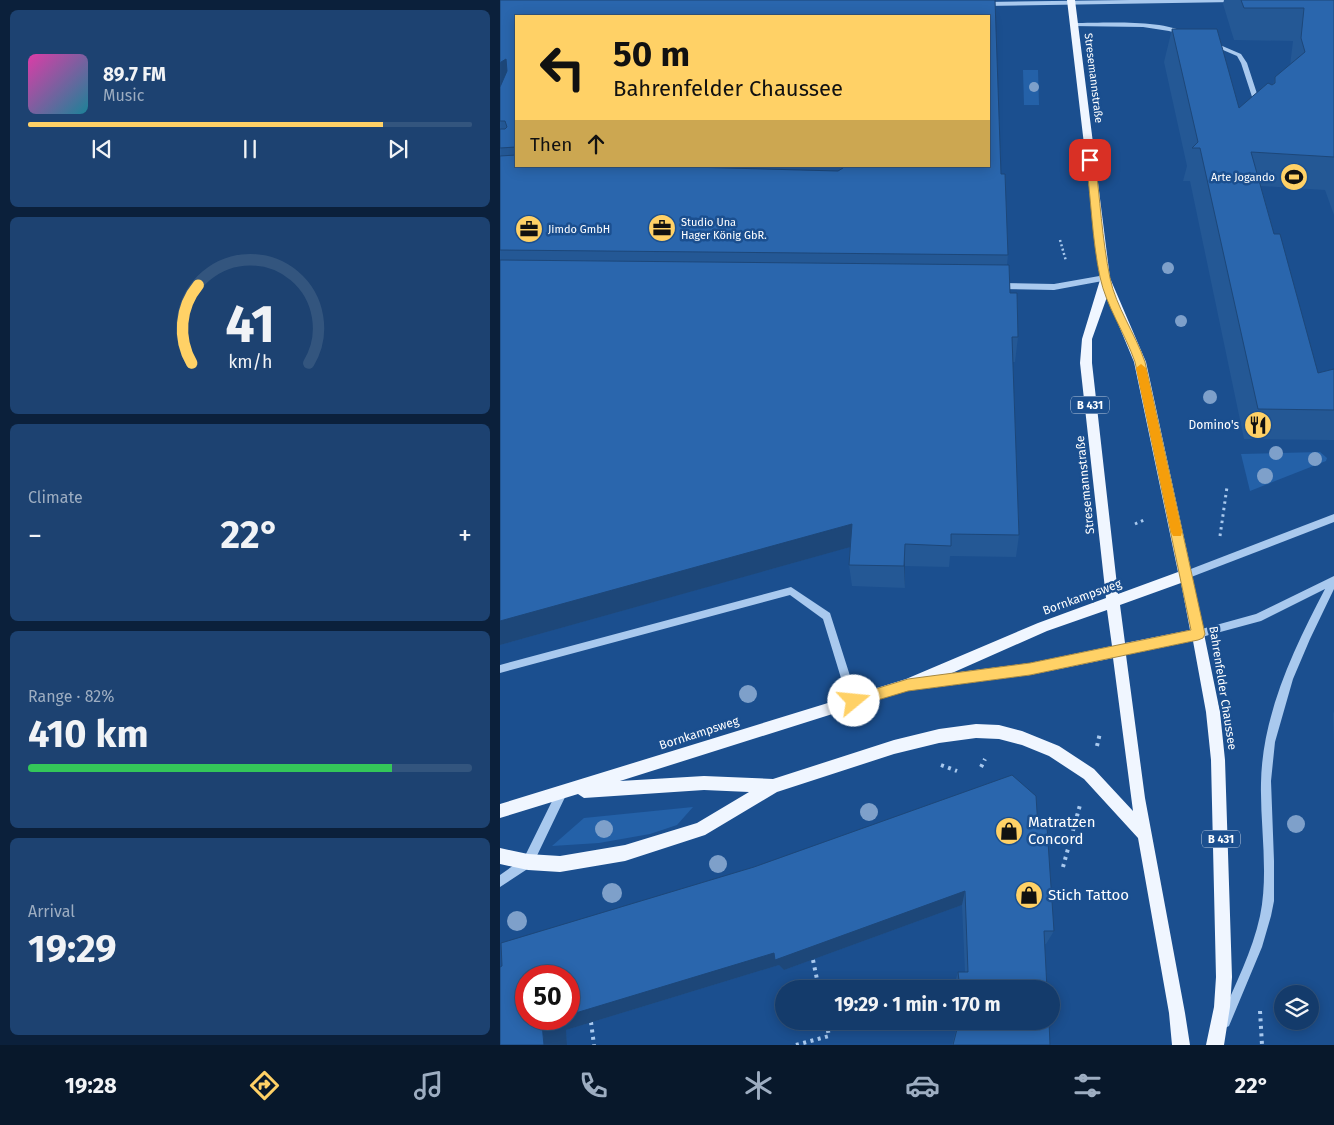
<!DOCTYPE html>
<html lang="en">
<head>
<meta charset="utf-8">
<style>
  :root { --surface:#143b6b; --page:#1d4271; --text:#f1f3f6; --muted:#9dadc1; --line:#33557e; --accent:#ffd166 }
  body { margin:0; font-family:"Fira Sans",sans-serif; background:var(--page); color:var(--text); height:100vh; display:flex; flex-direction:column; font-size:19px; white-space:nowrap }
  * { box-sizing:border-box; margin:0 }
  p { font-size:16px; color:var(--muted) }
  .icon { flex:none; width:28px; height:28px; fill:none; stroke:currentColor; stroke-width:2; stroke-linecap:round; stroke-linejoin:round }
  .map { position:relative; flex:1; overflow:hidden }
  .side { display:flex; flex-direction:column; gap:10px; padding:10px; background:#0b203b; width:500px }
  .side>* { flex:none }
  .guide { position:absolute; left:15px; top:15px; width:475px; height:152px; border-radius:0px; box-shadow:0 2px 12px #0003,0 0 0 1px var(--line); background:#ffd166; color:#111; overflow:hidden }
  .tools { position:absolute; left:774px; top:985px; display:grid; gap:10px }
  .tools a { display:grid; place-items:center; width:45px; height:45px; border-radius:50%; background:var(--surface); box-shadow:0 2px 12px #0003,0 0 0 1px var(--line); font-size:25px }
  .speed { position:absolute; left:15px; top:965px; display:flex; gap:10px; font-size:25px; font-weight:700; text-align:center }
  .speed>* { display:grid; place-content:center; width:65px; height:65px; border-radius:50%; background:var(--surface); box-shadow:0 2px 12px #0003,0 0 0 1px var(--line); line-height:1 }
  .speed .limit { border:8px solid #d22; background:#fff; color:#111 }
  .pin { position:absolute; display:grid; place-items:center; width:42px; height:42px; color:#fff; margin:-21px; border-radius:10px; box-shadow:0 2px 8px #0006 }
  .me { position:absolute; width:55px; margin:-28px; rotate:73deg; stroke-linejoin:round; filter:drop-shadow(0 0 4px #0008) }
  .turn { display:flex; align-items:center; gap:18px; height:105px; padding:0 15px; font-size:22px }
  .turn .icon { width:65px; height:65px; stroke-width:2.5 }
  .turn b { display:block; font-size:35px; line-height:42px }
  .then { display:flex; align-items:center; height:48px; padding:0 15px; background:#0003; gap:10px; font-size:19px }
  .big { font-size:38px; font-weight:700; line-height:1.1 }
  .side .tile { flex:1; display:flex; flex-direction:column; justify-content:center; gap:8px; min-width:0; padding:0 18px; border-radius:8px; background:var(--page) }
  .side .dial { align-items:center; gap:0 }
  .dial svg { height:130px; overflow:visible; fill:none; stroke:var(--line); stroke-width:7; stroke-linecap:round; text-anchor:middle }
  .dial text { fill:var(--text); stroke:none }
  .song { display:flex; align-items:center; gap:15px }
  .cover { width:60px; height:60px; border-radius:8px; background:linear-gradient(135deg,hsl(320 70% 55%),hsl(190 70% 35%)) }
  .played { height:5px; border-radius:2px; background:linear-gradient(90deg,var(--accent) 80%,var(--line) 80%) }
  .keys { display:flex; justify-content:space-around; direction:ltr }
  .heat { display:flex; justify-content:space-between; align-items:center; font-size:28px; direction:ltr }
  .charge { height:8px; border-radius:4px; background:linear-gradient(90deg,#34c759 82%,var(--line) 0) }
  .trip { position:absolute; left:275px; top:980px; width:285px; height:50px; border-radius:25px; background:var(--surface); box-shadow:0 2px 12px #0003,0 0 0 1px var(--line); font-weight:700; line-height:50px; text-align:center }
  .dock { display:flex; height:80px; justify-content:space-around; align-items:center; background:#08182b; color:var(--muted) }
  .dock .icon { width:35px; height:35px }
  .dock .current { color:var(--accent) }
  .dock b { font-size:22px; color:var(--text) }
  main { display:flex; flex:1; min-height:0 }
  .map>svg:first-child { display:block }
</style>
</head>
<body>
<main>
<section class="side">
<div class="tile">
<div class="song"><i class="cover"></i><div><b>89.7 FM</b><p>Music</p></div></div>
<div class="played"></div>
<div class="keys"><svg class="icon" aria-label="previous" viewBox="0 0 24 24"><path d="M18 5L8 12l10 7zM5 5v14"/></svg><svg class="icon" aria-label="pause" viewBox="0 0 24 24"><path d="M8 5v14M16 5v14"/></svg><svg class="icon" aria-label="next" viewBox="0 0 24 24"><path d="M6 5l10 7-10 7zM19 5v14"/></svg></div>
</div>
<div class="tile dial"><svg viewBox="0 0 100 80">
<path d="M14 69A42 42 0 1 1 86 69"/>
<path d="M14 69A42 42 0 0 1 18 21" stroke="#ffd166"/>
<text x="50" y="56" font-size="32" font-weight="700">41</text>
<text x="50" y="72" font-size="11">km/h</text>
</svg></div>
<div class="tile"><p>Climate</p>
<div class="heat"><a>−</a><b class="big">22°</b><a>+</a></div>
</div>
<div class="tile"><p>Range · 82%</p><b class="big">410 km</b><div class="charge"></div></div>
<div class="tile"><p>Arrival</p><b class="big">19:29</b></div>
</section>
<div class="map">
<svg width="834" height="1045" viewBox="0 0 834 1045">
  <rect width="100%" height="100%" fill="#1b4f8f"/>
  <g fill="#2461a8">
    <polygon points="523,70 538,70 539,105 524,105"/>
    <polygon points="820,452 827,458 826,461 750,491 741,454"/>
    <polygon points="193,807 177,825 150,834 99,843 52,846 84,818"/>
  </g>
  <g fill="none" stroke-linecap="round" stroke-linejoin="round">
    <polyline stroke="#a9c9ee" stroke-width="2.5" stroke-dasharray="2 2.5" stroke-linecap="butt" points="560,240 566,261"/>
    <g stroke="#a9c9ee" stroke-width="3" stroke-dasharray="2.5 4" stroke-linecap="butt">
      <polyline points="635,524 644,520"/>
      <polyline points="720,536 727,487"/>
    </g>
    <g stroke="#a9c9ee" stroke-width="4" stroke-dasharray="3 4.5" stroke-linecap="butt">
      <polyline points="597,746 600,733"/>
      <polyline points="441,765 457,771"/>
      <polyline points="481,767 485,759"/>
      <polyline points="563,867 580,805"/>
      <polyline points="313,960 319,989"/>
      <polyline points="760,1011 762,1045"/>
      <polyline points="91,1022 94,1045"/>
      <polyline points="296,1045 329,1036 326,1021"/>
    </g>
    <g fill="#a9c9ee" fill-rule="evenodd">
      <polygon points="630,0 738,0 735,2 485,6 482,4 485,2"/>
      <path d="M574 23C603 23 662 19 686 33L683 35 669 31 643 27 572 26 571 25Z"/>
      <polygon points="709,42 713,42 741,54 747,63 761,106 760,107 755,106 741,63 737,56 709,44"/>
      <polygon points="605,275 608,276 608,280 554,290 498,289 494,286 498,283 554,284"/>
      <polygon points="834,514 834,522 686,579 683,578 681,575 683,572"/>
      <path d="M834 576V589L810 639 793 679 775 742 771 781 774 861V901L771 916 762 947 729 1026 725 1028 721 1026 719 1022C734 987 752 953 760 916 769 872 760 827 761 783 762 715 794 648 825 589L761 621 698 638 695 637 693 634 695 631 698 630 756 614Z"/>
      <polygon points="291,587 330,613 358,701 356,704 353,706 350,704 348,701 323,619 290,595 0,673 0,665"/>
      <polygon points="62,788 66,789 67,793 32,866 0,887 0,875 24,858 58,789"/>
    </g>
    <path fill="#f0f6ff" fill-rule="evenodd" d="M567 0H575L610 278 646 362 692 575 720 712 725 760 732 977 730 1007 724 1045H706L714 1007 716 977 711 760 706 712 693 641 626 655 645 798 685 1013 690 1045H672L669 1013 638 838 584 779 549 756 522 745 499 739 476 738 439 743 394 754 277 792 205 835 125 861 60 872 28 870 0 864V848L28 854 60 856 125 845 197 823 249 792 204 790 84 798 78 794 0 818V804L406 679 538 623 606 598 580 363 582 339 600 280ZM607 297 634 362 678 572 618 594 592 363V339ZM681 583 690 630 625 643 620 605ZM607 610 612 646 530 663 452 673 547 631ZM613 658 633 811 594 769 559 746 522 731 499 725 476 724 439 729 394 740 273 779 204 776 120 781 418 687 423 689 530 675Z"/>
  </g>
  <g fill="#7ea0ca">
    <circle cx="534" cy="87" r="5"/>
    <circle cx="668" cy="268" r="6"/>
    <circle cx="681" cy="321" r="6"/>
    <circle cx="710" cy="397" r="7"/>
    <circle cx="776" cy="453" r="7"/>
    <circle cx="815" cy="459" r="7"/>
    <circle cx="765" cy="476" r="8"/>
    <circle cx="248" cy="694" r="9"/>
    <circle cx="369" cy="812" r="9"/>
    <circle cx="796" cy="824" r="9"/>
    <circle cx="104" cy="829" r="9"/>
    <circle cx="218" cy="864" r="9"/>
    <circle cx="112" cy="893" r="10"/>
    <circle cx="17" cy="921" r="10"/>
  </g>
  <g fill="#245895" fill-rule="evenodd">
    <path d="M0 0H495L501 174H505L508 255 507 265H509L510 293H517L518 337 515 362H513L519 535 516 557 450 556 449 567 405 566V588L352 586 349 565 350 547 0 645ZM16 16H489V166H16Z"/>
    <polygon points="724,0 834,0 834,215 825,190 761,186 774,234 818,373 834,369 834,440 832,440 744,439 690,181 683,181 687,166 664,62 672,29 739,108 773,85 775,77 790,65 793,41 734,40 723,4"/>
    <polygon points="834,711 834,745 833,714"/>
    <polygon points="538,827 554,931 546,944 544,944 547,989 456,989 455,982 458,972 465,972 462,905 284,970 279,965 66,1030 67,1045 0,1045"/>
    <polygon points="458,1021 549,1021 550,1045 452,1045"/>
  </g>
  <g fill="#1d4779">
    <polygon points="6,59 16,86 0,115 0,64 1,62"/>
    <polygon points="352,524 354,546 0,645 0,621"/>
    <polygon points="405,544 405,588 404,566"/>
    <polygon points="465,891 462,905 284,970 279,965 66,1030 67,1045 44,1045 42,1024 58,1019 69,1019 69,1015"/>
  </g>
  <g fill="#2a66ad" stroke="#1d4779">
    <polygon points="0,0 495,0 501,174 505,174 508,255 0,250 0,156 16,155 16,166 154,166 338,171 343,168 341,166 489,166 489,16 16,16 16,147 0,148 0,129 5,129 7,127 5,121 0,121 0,87 7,71 6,59 1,62 0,64"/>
    <polygon points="741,0 834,0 834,157 751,152 774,234 780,234 818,373 834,369 834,410 758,409 700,148 692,148 698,142 672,29 717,29 739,108 768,83 772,85 775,83 775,77 805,52 801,38 804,8 744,8"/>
    <polygon points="0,260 509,265 510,293 517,293 518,337 512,337 519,535 451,534 451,546 405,544 404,566 349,565 352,524 0,621"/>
    <polygon points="512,775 536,796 538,827 547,827 554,931 544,931 547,989 460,989 458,972 468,972 465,891 275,960 274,953 69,1015 69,976 26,976 26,1019 58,1019 42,1024 44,1045 0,1045 0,967 2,966 1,943 254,867"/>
    <polygon points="459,1021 549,1021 550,1045 453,1045"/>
  </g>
  <path fill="#ffd166" stroke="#a68842" d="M590 157 595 160C600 198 602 239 610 278 616 307 635 333 645 362L705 634 703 638 698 640 530 675 408 691 354 707 349 706 347 701 349 697 408 679 530 663 691 630 635 362C625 333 606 306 600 277 592 239 591 198 586 160Z"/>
  <polygon fill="#f59e0b" points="641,364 646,368 682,532 681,536 673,536 671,532 636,368"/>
  <defs>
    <g id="stadium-disc" transform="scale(1.4375)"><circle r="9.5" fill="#ffd166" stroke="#1b4f8f"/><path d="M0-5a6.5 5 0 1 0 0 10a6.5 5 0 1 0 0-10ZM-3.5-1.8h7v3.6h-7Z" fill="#111"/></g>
    <g id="office-disc" transform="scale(1.4375)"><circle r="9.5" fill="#ffd166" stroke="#1b4f8f"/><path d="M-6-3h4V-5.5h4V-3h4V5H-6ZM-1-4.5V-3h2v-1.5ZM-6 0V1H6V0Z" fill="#111"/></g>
    <g id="restaurant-disc" transform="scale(1.4375)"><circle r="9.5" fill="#ffd166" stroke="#1b4f8f"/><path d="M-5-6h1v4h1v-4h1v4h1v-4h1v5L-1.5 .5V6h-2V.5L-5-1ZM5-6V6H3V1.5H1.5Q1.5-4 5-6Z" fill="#111"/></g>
    <g id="shop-disc" transform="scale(1.4375)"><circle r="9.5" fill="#ffd166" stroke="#1b4f8f"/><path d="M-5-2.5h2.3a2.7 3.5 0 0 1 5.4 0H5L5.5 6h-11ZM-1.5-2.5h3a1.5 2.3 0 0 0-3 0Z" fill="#111"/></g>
  </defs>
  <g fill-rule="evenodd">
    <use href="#stadium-disc" x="794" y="177"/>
    <use href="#office-disc" x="162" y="228"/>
    <use href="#office-disc" x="29" y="229"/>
    <use href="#restaurant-disc" x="758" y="425"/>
    <use href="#shop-disc" x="509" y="831"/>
    <use href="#shop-disc" x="529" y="895"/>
  </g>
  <g text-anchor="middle" stroke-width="5" stroke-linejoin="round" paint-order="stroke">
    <g font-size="11" fill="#fff" stroke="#1b4f8f">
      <text transform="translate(594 78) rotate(83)" y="4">Stresemannstraße</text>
    </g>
    <g font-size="11" fill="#fff" stroke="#1b4f8f" text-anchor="start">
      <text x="775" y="181" text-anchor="end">Arte Jogando</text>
      <text x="181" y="226">Studio Una<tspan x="181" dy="13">Hager König GbR.</tspan></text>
      <text x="48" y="233">Jimdo GmbH</text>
    </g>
    <g fill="#1b4f8f" stroke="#bbcadd" stroke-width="1">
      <rect x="571" y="396.5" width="38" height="17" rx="4"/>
      <rect x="702" y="830.5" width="38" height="17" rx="4"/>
    </g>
    <g font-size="11" font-weight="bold" fill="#fff">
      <text x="590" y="409">B 431</text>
      <text x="721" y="843">B 431</text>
    </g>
    <g font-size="12" fill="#fff" stroke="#1b4f8f" text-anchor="end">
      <text x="739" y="429">Domino's</text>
    </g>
    <g font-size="12" fill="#fff" stroke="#1b4f8f">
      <text transform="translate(585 485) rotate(-96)" y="4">Stresemannstraße</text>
      <text transform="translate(582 597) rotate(-20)" y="4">Bornkampsweg</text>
      <text transform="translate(723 688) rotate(81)" y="4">Bahrenfelder Chaussee</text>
      <text transform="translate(199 733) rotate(-18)" y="4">Bornkampsweg</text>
    </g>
    <g font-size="15" fill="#fff" stroke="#1b4f8f" text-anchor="start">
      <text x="528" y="827">Matratzen<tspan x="528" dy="17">Concord</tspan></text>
      <text x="548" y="900">Stich Tattoo</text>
    </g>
  </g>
</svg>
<div class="tools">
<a><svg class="icon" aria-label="layers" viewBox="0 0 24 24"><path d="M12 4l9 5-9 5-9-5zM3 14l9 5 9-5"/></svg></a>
</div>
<div class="speed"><div class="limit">50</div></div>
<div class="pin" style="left:590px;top:160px;background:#d93025"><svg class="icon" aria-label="arrive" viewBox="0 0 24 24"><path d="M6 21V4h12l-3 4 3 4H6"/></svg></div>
<svg class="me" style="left:354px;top:701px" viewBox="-20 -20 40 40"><circle r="19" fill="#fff"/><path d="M0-13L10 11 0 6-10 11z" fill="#ffd166"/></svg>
<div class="trip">19:29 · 1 min · 170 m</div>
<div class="guide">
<div class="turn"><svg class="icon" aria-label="left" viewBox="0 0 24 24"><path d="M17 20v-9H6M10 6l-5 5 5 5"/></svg><div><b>50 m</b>Bahrenfelder Chaussee</div></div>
<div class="then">Then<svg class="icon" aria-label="ahead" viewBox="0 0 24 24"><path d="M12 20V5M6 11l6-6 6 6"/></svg></div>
</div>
</div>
</main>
<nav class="dock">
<b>19:28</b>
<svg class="icon current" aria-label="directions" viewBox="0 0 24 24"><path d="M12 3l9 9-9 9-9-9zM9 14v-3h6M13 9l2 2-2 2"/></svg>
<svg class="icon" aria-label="music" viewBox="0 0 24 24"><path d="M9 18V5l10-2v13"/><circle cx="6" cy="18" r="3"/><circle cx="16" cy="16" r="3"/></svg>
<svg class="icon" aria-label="phone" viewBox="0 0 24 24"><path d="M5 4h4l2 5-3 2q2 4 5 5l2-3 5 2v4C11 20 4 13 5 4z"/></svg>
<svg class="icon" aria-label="climate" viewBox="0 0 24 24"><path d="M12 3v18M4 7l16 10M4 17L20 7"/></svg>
<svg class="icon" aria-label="car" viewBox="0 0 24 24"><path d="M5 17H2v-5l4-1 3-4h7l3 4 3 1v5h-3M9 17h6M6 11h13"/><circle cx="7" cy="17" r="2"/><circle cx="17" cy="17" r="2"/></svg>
<svg class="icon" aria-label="filters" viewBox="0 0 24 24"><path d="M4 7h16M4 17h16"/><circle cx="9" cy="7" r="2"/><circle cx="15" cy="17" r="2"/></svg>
<b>22°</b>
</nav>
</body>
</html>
